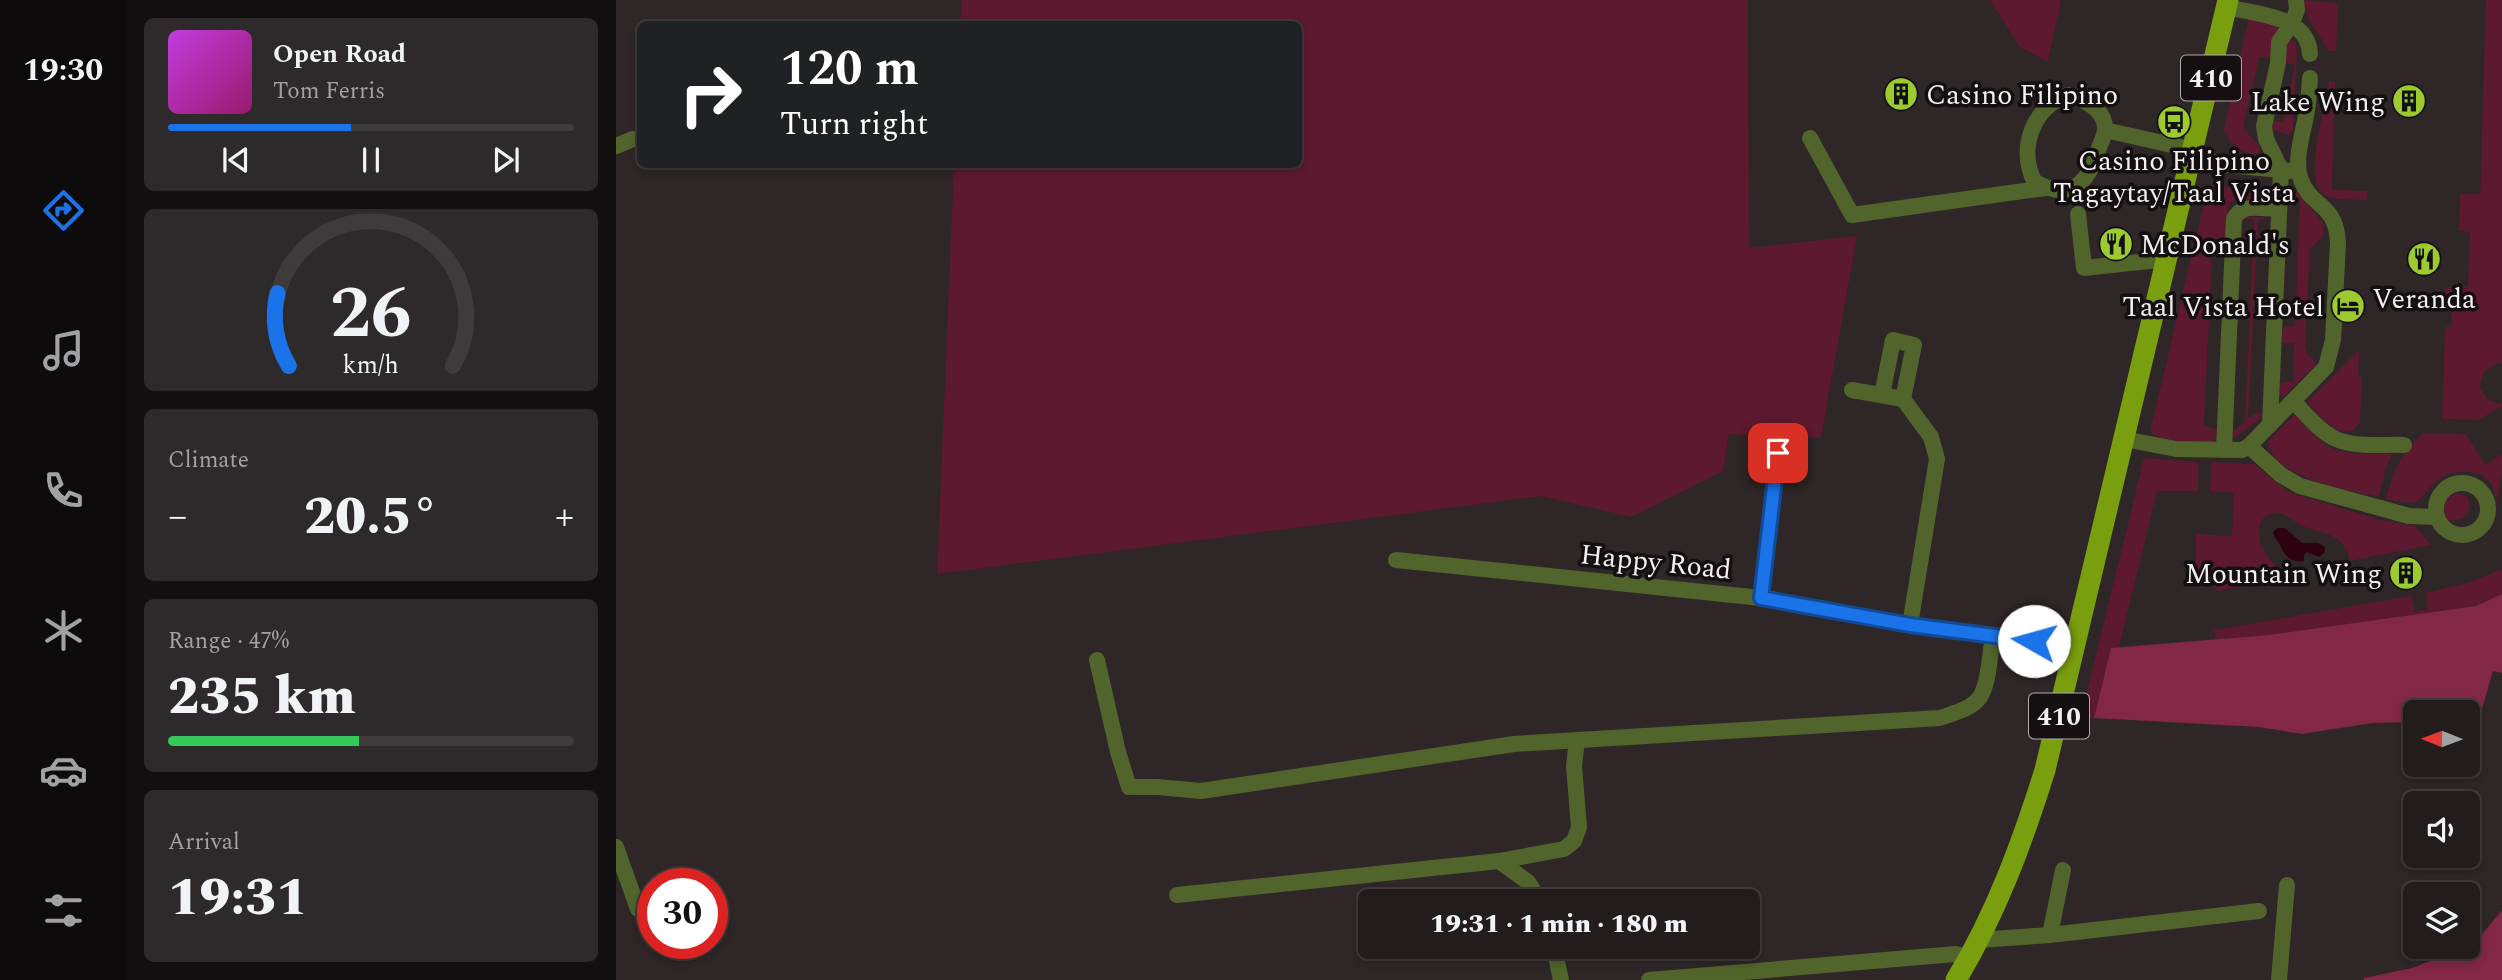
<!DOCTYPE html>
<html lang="en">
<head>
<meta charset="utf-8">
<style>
  :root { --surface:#221c1d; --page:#2e292a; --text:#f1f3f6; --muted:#a2a1a4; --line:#3f3a3b; --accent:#1a73e8 }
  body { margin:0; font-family:Spectral,serif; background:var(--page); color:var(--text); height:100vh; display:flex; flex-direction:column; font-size:26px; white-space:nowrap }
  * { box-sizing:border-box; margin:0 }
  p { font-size:23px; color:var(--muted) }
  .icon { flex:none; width:38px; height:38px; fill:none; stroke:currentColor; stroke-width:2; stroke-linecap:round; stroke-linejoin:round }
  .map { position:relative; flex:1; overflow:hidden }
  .sheet { display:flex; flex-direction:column; gap:18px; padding:18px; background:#130f10; width:490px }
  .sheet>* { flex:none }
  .guide { position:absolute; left:21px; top:21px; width:665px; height:147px; border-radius:10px; box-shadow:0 4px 10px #0003,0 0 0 2px var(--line); background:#202124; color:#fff; overflow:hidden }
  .needle { width:46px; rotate:271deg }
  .controls { position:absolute; left:1787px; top:700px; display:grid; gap:14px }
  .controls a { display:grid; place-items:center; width:77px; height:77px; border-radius:10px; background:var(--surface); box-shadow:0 4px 10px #0003,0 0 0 2px var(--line); font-size:35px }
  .speed { position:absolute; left:21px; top:868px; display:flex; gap:14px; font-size:35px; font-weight:700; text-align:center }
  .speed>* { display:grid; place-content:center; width:91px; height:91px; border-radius:50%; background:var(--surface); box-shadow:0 4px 10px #0003,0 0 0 2px var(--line); line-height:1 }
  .speed .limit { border:10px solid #d22; background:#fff; color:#111 }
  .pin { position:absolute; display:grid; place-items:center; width:60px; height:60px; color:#fff; margin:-30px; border-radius:14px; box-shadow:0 4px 10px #0006 }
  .me { position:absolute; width:77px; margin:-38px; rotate:277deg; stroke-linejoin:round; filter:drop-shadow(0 0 5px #0008) }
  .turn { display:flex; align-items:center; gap:24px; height:147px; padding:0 28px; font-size:32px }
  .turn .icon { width:91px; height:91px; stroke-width:2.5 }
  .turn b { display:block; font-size:49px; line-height:60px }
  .big { font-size:52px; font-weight:800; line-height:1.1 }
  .sheet .card { flex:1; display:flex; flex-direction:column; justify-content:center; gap:10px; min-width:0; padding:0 24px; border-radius:10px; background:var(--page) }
  .sheet .dial { align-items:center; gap:0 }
  .dial svg { height:182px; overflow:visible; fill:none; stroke:var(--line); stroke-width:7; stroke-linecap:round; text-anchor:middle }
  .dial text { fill:var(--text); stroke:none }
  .song { display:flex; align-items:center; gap:21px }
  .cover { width:84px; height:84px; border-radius:10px; background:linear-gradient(135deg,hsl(290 70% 55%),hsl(320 70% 35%)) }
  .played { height:7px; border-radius:4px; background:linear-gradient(90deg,var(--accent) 45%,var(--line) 45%) }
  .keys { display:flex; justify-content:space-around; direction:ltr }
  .heat { display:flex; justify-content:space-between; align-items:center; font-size:38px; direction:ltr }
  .charge { height:10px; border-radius:5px; background:linear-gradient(90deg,#34c759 47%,var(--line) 0) }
  .trip { position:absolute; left:742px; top:889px; width:402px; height:70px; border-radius:10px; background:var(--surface); box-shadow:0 4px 10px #0003,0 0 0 2px var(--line); font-weight:800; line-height:70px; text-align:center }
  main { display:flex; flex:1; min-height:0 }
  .tab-bar { display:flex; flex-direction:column; width:126px; justify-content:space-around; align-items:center; background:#0e0b0c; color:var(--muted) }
  .tab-bar .icon { width:49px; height:49px }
  .tab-bar .current { color:var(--accent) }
  .tab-bar b { font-size:32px; color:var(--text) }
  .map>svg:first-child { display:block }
</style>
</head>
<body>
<main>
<nav class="tab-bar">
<b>19:30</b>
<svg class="icon current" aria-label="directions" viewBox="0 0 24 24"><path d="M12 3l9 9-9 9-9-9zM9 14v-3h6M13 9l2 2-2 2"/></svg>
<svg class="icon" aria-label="music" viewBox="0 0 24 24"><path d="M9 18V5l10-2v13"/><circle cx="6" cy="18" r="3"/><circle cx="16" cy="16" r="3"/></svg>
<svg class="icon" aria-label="phone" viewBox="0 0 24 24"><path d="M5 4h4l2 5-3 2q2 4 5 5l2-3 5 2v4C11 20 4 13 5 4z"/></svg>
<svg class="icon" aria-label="climate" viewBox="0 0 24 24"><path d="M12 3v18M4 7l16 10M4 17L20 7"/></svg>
<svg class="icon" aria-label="car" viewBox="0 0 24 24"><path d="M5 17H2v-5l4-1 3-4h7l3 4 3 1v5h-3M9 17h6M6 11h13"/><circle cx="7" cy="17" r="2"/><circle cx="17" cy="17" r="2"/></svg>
<svg class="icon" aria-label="filters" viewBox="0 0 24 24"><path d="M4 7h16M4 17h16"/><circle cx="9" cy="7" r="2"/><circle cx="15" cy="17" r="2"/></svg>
</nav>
<section class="sheet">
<div class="card">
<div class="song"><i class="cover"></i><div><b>Open Road</b><p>Tom Ferris</p></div></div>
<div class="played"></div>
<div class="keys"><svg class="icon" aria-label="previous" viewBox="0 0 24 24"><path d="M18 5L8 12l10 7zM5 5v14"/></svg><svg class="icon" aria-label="pause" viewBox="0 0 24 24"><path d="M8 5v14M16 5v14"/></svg><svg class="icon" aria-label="next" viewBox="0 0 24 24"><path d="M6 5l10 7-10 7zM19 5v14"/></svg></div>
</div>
<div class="card dial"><svg viewBox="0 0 100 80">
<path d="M14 69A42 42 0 1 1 86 69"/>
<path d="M14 69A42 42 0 0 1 9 37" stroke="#1a73e8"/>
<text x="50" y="56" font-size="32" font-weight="700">26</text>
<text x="50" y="72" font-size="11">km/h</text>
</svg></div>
<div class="card"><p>Climate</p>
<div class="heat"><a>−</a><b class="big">20.5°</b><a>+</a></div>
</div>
<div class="card"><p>Range · 47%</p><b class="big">235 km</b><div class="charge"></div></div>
<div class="card"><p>Arrival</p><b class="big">19:31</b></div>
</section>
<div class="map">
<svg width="1886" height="980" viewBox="0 0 1886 980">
  <rect width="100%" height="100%" fill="#2e2627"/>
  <g fill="#5c192f">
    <polygon points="346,0 1132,0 1133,248 1241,236 1205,438 1113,434 1107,471 1015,517 926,496 321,574 338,165 682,164 682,24 344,24"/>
    <polygon points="1374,0 1445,0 1432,62 1404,47"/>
    <polygon points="1687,0 1722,3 1720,51 1713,51 1693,20"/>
    <polygon points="1870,0 1886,0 1886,364 1882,363 1868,372 1864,388 1873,401 1886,404 1886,406 1863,420 1826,419 1829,327 1835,327 1836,296 1830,295 1830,287 1852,287 1854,232 1843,231 1844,194 1864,194"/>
    <path d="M1633 18 1656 24 1662 29 1656 58 1643 57 1628 123 1630 132 1643 145V153L1640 155C1625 153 1613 143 1608 129Z"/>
    <polygon points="1674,39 1680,42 1681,51 1677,130 1673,135 1655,129 1656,121 1667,122 1679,65 1667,62 1670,43"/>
    <path d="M1713 81H1719L1716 190 1751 191V200C1740 199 1723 201 1712 197 1683 186 1711 105 1713 81Z"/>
    <path d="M1621 186 1645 189 1653 195 1652 200 1649 202 1619 201 1613 203 1610 250 1596 252 1588 426 1600 429V438L1597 441C1577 441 1553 444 1535 433V428L1588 203C1596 189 1605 187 1621 186Z"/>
    <polygon points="1676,186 1708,224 1707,236 1694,249 1689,346 1691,354 1701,364 1667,397 1663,393 1665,382 1677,381 1678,343 1668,343 1665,340 1667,327 1679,326 1684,198 1671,196 1670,187"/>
    <polygon points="1628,216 1656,218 1642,220 1632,418 1642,412 1646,413 1646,417 1617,439 1615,433 1629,422 1638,220 1628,219"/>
    <path d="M1743 350 1742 377H1746L1744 422 1738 430C1719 438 1703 414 1691 402Z"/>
    <path d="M1679 414C1688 423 1696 434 1706 442 1724 457 1754 453 1776 454L1770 468 1763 497C1734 490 1655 479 1652 441Z"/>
    <path d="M1807 433 1850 434 1869 465 1886 454V472L1879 512C1881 487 1875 472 1848 472 1838 471 1830 474 1822 480 1813 486 1809 499 1798 502 1789 504 1778 500 1770 499 1779 466 1783 457 1807 433Z"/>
    <polygon points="1528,458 1582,462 1582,491 1541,491 1503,647 1495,648 1478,718 1465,717"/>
    <path d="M1595 462 1638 464 1673 492 1765 520 1799 526 1815 545 1734 561C1729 534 1711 535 1689 527 1671 520 1663 502 1645 521 1637 548 1657 566 1677 578L1600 591 1598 579 1579 582 1580 534 1616 536 1618 493 1594 491Z"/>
    <polygon points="1840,493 1851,496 1854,508 1848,518 1835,521 1830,517 1828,507 1831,498"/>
    <polygon points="1886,569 1886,594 1860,606 1652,635 1599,639 1598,630 1795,596 1799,612 1812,609 1809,593 1851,583"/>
  </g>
  <g fill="#822745">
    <polygon points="1886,594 1886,673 1877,671 1863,719 1852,720 1852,712 1799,712 1799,722 1756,723 1686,734 1643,727 1478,718 1495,648 1652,635 1860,606"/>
    <polygon points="1886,910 1886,980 1748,980 1748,978 1796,968 1858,944"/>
  </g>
  <g fill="#2e0111">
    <path d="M1661 528H1669L1686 543H1702L1709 547V552L1703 557 1691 552 1688 555V561C1672 563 1669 555 1663 543 1661 540 1658 537 1657 533Z"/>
    <polygon points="849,887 850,901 829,901 828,897 818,896 818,890"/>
  </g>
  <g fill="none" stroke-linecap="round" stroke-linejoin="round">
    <g stroke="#51642c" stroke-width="16">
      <path d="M1611 7C1641 15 1692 15 1694 54"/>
      <path d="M1452 95C1469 100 1490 109 1489 130 1488 138 1482 149 1480 156 1469 189 1449 200 1418 181 1402 148 1417 107 1452 95Z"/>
      <polyline points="1489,130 1578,150"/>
      <polyline points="1194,138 1236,215 1429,188"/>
      <polyline points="0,146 17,139"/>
      <polyline points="1577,157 1612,165 1674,171"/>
      <polyline points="1462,214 1468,268 1552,259"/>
      <polyline points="1236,390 1287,399 1315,437 1321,459 1294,625"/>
      <polyline points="1266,395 1277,340 1298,345 1287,399"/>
      <path d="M1678 402C1690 414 1704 432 1720 439 1740 448 1767 444 1788 445"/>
      <polyline points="1654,425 1665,170 1650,139 1648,126 1662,63 1663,42 1676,23 1681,10 1680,0"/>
      <path d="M1508 439 1560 449 1626 450 1633 446 1710 367 1717 340 1722 243C1720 202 1695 208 1685 180 1677 160 1688 131 1691 110 1693 100 1693 89 1694 78"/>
      <polyline points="1633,446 1665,475 1684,486 1793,516 1820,517"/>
      <path d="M1608 450 1618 219C1626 202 1647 209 1663 209"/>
      <circle cx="1846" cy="509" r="26"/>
      <polyline points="780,560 1145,598 1294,625 1460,647"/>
      <polyline points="1145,598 1162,453"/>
      <path d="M481 660 502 752 513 787H542L585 791 898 744 1324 718C1337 713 1356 709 1364 697 1373 684 1374 652 1377 636"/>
      <polyline points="0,847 22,909"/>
      <polyline points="883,861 912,882 924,901"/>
      <polyline points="561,895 883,861 948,849 958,841 963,827 958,766 961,740"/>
      <polyline points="1434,935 1643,911"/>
      <polyline points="1362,940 1434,935 1447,870"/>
      <polyline points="938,947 945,980"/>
      <polyline points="1033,980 1340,954 1354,957"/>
      <polyline points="1663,980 1671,885"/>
    </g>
    <path stroke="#799e0e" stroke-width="21" d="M1340 980C1380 914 1406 843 1429 770L1612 0"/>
  </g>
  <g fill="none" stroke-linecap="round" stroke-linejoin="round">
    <g stroke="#114b97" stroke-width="18">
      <polyline id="route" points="1162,453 1145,598 1294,625 1418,641"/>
    </g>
    <use href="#route" stroke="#1a73e8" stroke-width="12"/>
  </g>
  <defs>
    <g id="building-disc" transform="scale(1.75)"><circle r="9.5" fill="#9dca2f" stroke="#141011"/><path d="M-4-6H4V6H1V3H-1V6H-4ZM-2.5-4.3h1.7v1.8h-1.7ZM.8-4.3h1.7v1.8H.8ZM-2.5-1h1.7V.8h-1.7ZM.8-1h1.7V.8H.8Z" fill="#111"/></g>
    <g id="bus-disc" transform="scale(1.75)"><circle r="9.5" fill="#9dca2f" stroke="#141011"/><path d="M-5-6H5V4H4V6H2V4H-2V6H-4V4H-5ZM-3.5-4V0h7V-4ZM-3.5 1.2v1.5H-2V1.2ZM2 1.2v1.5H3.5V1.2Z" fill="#111"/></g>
    <g id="restaurant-disc" transform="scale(1.75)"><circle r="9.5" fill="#9dca2f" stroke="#141011"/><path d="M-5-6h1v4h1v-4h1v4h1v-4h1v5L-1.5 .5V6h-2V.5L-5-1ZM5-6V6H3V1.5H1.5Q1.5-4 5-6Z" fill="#111"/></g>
    <g id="hotel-disc" transform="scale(1.75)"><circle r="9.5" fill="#9dca2f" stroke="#141011"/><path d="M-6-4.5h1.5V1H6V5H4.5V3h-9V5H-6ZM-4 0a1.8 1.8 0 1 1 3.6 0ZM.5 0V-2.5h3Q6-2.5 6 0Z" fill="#111"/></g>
  </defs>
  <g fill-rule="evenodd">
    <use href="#building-disc" x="1285" y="94"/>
    <use href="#building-disc" x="1793" y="101"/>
    <use href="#bus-disc" x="1558" y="122"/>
    <use href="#restaurant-disc" x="1500" y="244"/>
    <use href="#restaurant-disc" x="1808" y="259"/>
    <use href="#hotel-disc" x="1732" y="306"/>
    <use href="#building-disc" x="1790" y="573"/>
  </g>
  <g text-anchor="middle" stroke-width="7" stroke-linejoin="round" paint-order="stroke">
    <g fill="#141011" stroke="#b1abac" stroke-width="2">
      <rect x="1565" y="55.5" width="60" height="45" rx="5"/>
      <rect x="1413" y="693.5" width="60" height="45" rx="5"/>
    </g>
    <g font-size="26" font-weight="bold" fill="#f4eeef">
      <text x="1595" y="87">410</text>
      <text x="1443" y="725">410</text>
    </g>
    <g font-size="28" fill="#f4eeef" stroke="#141011" text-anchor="end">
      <text x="1310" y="104" text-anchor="start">Casino Filipino</text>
      <text x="1769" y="111">Lake Wing</text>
      <text x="1558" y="170" text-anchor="middle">Casino Filipino<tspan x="1558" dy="32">Tagaytay/Taal Vista</tspan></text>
      <text x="1524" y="254" text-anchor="start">McDonald's</text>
      <text x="1808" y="308" text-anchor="middle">Veranda</text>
      <text x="1708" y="316">Taal Vista Hotel</text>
      <text x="1766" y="583">Mountain Wing</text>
    </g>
    <g font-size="28" fill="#f4eeef" stroke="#141011">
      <text transform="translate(1040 561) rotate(6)" y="10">Happy Road</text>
    </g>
  </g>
</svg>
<div class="controls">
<a><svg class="needle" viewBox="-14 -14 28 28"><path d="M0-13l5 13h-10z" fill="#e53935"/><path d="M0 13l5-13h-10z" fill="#a2a1a4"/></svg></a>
<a><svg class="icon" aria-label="sound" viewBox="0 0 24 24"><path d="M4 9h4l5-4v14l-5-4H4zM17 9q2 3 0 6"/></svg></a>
<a><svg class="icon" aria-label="layers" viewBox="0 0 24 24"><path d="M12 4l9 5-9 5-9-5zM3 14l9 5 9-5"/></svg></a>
</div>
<div class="speed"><div class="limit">30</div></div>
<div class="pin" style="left:1162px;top:453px;background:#d93025"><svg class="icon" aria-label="arrive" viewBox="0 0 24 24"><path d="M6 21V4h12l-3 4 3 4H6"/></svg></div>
<svg class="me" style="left:1418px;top:641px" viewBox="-20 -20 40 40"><circle r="19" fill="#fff"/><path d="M0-13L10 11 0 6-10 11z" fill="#1a73e8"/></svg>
<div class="trip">19:31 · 1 min · 180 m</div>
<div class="guide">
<div class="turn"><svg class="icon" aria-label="right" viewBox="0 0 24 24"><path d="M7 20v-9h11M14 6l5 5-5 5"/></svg><div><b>120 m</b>Turn right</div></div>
</div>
</div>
</main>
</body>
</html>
